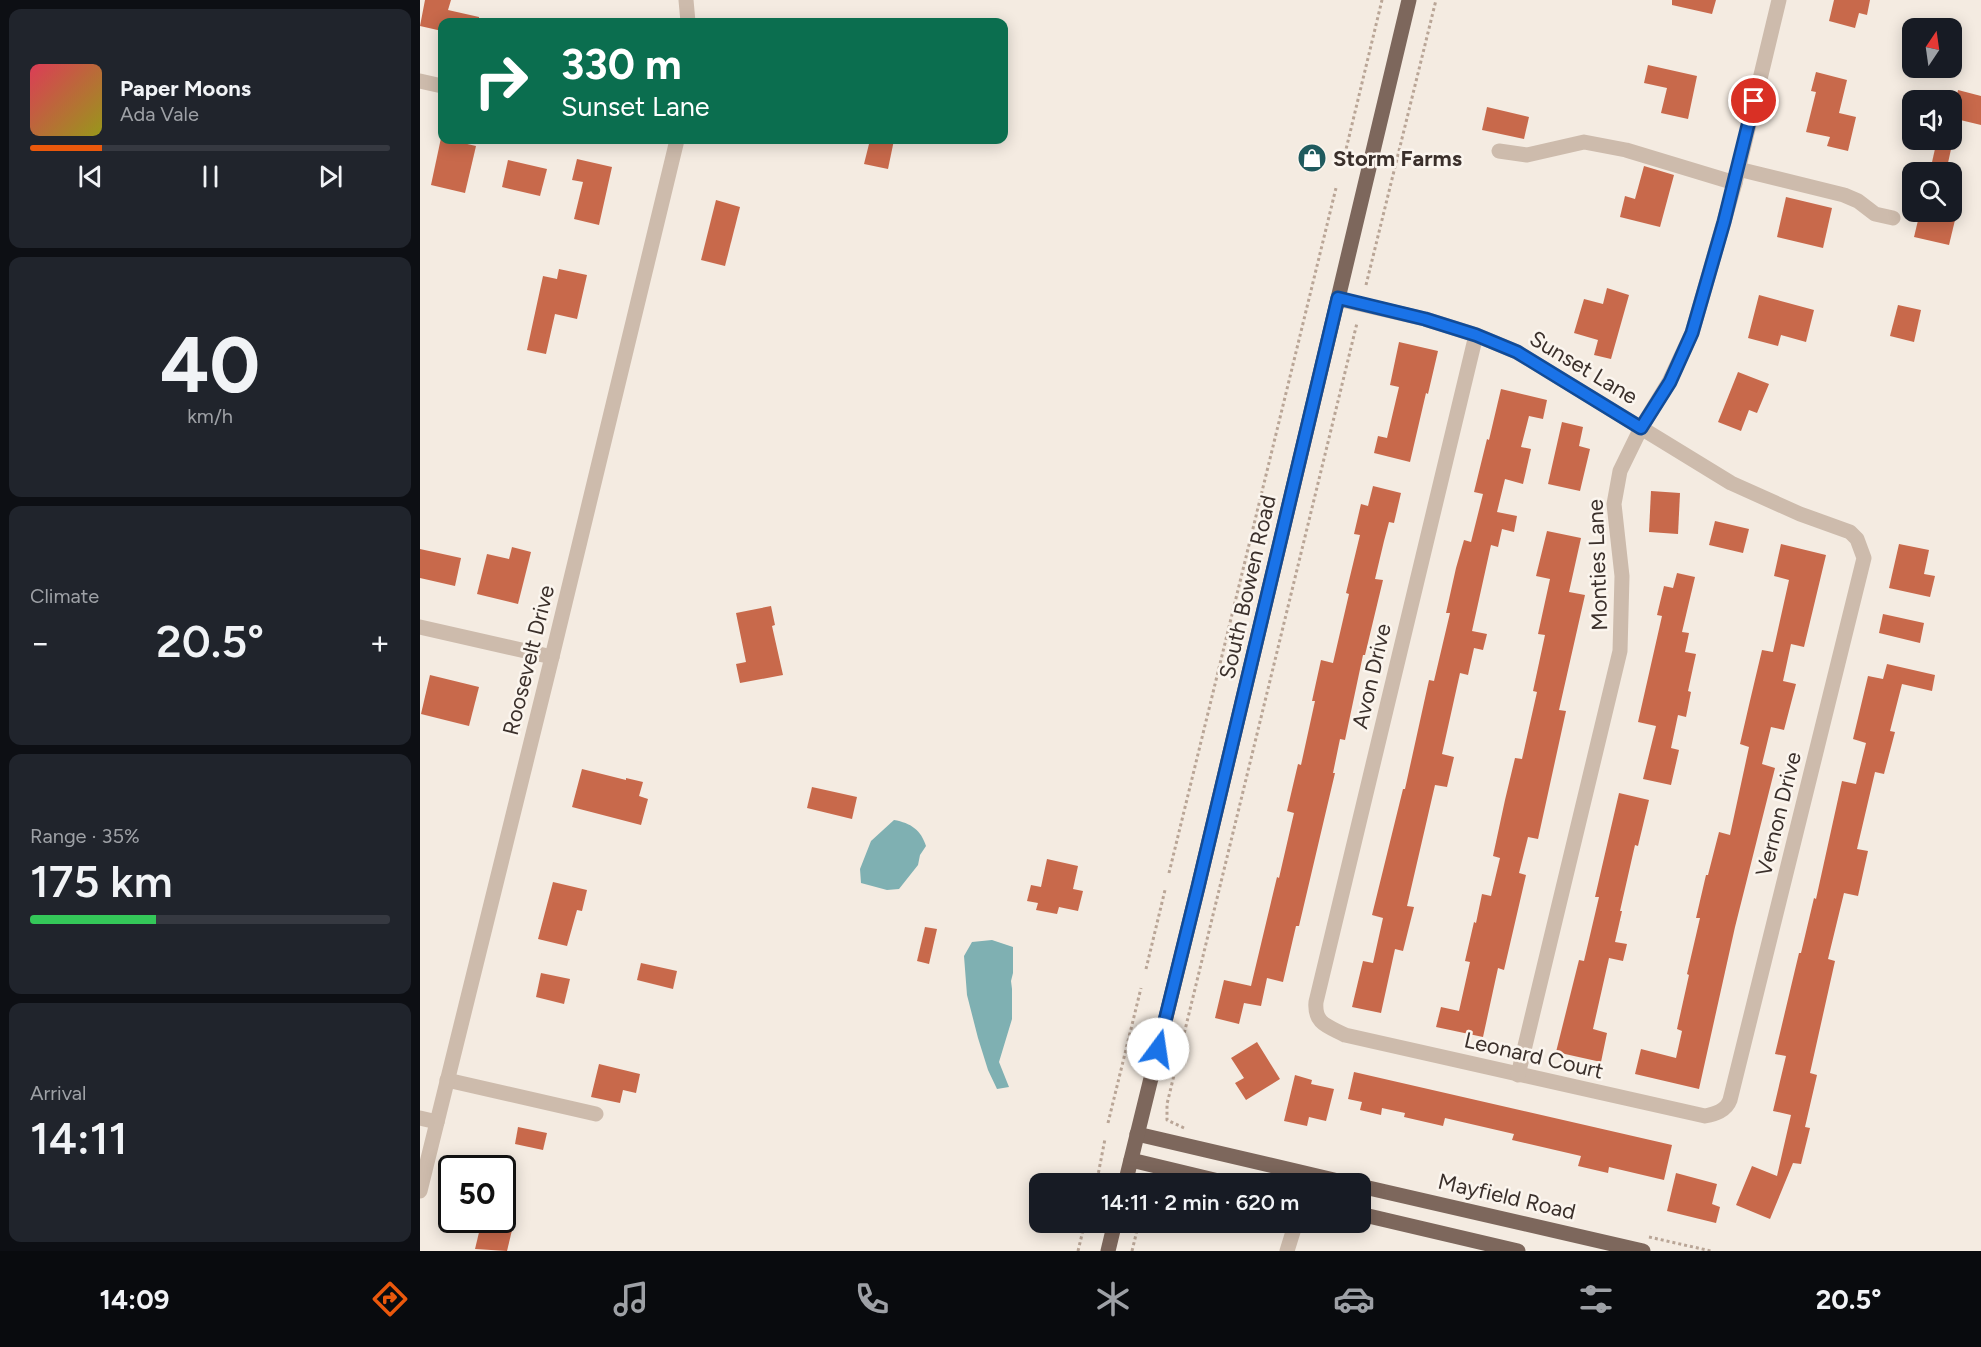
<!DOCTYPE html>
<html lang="en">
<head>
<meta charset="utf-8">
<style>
  :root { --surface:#171b24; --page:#20242c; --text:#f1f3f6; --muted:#9ea1a6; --line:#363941; --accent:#ea580c }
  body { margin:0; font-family:Figtree,sans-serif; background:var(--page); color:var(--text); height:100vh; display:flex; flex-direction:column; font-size:22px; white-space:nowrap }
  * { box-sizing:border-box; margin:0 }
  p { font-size:20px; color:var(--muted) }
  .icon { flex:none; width:33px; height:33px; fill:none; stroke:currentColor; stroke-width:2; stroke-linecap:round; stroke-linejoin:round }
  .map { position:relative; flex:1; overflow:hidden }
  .side { display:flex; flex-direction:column; gap:9px; padding:9px; background:#0d0f14; width:420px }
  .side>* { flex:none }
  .guide { position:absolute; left:18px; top:18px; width:570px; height:126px; border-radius:12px; box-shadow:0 3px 15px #0003; background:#0b6e4f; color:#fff; overflow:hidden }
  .needle { width:39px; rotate:13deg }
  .buttons { position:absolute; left:1482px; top:18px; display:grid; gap:12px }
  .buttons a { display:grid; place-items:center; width:60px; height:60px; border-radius:12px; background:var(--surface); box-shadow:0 3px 15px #0003; font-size:30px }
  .speed { position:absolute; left:18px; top:1155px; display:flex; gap:12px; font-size:30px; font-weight:700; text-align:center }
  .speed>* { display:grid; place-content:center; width:78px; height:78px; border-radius:50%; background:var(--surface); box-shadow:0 3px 15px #0003; line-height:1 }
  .speed .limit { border:3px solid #111; border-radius:9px; background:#fff; color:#111 }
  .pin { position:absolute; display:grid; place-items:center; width:51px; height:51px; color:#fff; margin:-26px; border:3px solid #fff; border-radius:50%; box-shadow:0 2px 6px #0007 }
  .me { position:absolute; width:66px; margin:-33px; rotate:14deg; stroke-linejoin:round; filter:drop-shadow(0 0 4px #0008) }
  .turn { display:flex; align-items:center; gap:21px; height:126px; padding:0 24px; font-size:27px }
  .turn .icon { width:78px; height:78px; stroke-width:2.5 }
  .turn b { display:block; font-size:42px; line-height:51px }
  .big { font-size:45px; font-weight:600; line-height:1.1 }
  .side .widget { flex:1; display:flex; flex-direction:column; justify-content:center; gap:9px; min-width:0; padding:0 21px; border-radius:12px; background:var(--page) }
  .side .dial { align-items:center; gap:0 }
  .dial b { font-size:78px; line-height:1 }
  .song { display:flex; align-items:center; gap:18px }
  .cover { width:72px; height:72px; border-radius:9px; background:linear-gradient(135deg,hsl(350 70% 55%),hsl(60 70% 35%)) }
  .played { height:6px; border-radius:3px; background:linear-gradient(90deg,var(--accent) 20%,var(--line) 20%) }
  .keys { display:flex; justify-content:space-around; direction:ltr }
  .heat { display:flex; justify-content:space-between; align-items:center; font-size:33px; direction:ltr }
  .charge { height:9px; border-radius:4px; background:linear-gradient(90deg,#34c759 35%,var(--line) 0) }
  .trip { position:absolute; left:609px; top:1173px; width:342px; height:60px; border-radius:12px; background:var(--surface); box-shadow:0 3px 15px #0003; font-weight:600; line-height:60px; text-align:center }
  .tabs { display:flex; height:96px; justify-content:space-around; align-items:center; background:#090b0e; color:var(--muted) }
  .tabs .icon { width:42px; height:42px }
  .tabs .on { color:var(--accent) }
  .tabs b { font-size:27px; color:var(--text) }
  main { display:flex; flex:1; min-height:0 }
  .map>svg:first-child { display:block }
</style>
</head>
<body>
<main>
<section class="side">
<div class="widget">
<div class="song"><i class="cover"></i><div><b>Paper Moons</b><p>Ada Vale</p></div></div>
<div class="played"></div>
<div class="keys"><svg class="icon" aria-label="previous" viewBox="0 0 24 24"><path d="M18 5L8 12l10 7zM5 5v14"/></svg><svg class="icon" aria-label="pause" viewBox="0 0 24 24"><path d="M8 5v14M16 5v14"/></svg><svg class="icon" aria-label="next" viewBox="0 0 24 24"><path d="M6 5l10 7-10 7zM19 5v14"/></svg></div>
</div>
<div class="widget dial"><b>40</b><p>km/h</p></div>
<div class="widget"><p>Climate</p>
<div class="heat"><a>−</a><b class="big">20.5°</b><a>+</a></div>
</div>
<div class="widget"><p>Range · 35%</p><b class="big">175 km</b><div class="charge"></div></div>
<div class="widget"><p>Arrival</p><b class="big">14:11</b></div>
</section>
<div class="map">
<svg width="1561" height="1251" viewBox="0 0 1561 1251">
  <rect width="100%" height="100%" fill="#f4ebe1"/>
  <g fill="#7fb0b2">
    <path d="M474 820C491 823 501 830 506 846L500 855 498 865 479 889 467 890 441 883 440 869 451 841Z"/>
    <polygon points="572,940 593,947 593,973 591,981 592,989 592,1019 579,1062 589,1087 577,1089 568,1070 558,1038 547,995 544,956 552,942"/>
  </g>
  <g fill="#c8694b">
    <polygon points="5,0 31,0 28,10 59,17 59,22 22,22 22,31 0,26"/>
    <polygon points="1252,0 1296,0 1292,14 1252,5"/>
    <polygon points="1414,0 1450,0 1447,15 1439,13 1435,28 1409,21"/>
    <polygon points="1228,65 1277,76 1268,119 1241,113 1247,88 1224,83"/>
    <polygon points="1396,72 1427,80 1419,113 1436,117 1428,151 1407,146 1410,137 1386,132 1396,92 1391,91"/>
    <polygon points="1538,90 1561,96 1561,125 1532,118"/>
    <polygon points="1067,107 1109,117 1104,139 1062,130"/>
    <polygon points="21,138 56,146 45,193 11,185"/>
    <polygon points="450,140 474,140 468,169 444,164"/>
    <polygon points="1517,140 1533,140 1526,172 1510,171"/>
    <polygon points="157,159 192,167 179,225 154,219 163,182 152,180"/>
    <polygon points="88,160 127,169 120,196 82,187"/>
    <polygon points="1224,166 1254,175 1240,227 1200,217 1205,196 1215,199"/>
    <polygon points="1366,197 1412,208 1403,248 1357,237"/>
    <polygon points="296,200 320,207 305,266 281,260"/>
    <polygon points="1500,212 1535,220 1529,245 1494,237"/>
    <polygon points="139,269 167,275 157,319 135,314 126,354 107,350 123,276 137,279"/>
    <polygon points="1187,288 1209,295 1191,359 1174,355 1178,340 1154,333 1164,299 1183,304"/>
    <polygon points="1339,295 1394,310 1386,342 1361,335 1358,346 1328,338"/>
    <polygon points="1478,305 1501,310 1494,342 1470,336"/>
    <polygon points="979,342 1018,351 1008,394 1006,393 990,462 954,453 958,436 967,438 979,387 970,385"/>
    <polygon points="1318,372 1349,384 1337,413 1329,410 1321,431 1298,422"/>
    <polygon points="1081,389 1127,400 1123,419 1109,416 1101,447 1111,449 1103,484 1085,479 1077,512 1097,516 1094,532 1082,529 1078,547 1071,545 1052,631 1067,634 1063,650 1054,648 1048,675 1040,673 1022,754 1034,757 1027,787 1015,785 987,906 994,907 983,951 975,949 961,1013 932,1007 943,961 953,963 963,918 952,915 983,789 985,789 1009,680 1014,681 1030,613 1026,613 1036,568 1044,540 1051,542 1063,494 1054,492 1067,439 1069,440"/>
    <polygon points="1142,422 1163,427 1159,446 1170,449 1160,491 1128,484"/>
    <polygon points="953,486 981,493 974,523 969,522 964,541 955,579 963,580 945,655 943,655 925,740 920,739 913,773 915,773 879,926 876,926 863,982 847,978 841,1006 824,1003 819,1024 795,1018 804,980 831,986 857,877 859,878 874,813 867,811 878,764 881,765 895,701 892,701 901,660 913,663 929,594 926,593 940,535 934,534 941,504 948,506"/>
    <polygon points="1231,491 1260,493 1258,534 1229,532"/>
    <polygon points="1295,521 1329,529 1323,553 1289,545"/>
    <polygon points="1127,531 1161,538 1149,592 1165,595 1139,710 1146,711 1118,839 1108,837 1099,873 1106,875 1084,970 1078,968 1063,1037 1016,1027 1021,1007 1039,1011 1050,962 1045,961 1054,922 1056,923 1062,894 1071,896 1080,858 1073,856 1085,800 1095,758 1102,759 1117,692 1113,691 1125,635 1118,634 1130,579 1116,576"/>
    <polygon points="1361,544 1406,555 1384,647 1371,644 1363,681 1376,684 1364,730 1351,727 1342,764 1355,768 1315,927 1279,1089 1215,1074 1221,1049 1256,1058 1262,1031 1257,1029 1269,975 1267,974 1280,918 1276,918 1286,875 1288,875 1299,832 1310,835 1329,747 1320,744 1329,705 1342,650 1353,652 1369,580 1354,576"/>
    <polygon points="1479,544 1509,550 1504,574 1515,576 1510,597 1469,588"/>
    <polygon points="92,547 111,552 98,604 57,594 67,554 89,559"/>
    <polygon points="0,549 41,558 35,586 0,578"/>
    <polygon points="1257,573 1275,577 1262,632 1269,633 1265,652 1276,654 1268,691 1271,692 1266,717 1258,715 1251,748 1259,750 1251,785 1223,779 1236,726 1218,722 1242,616 1237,615 1244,586 1253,588"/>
    <polygon points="351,606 355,625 352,626 363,675 320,683 316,664 326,662 316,613"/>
    <polygon points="1463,614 1504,623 1500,643 1459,633"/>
    <polygon points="1467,664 1515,675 1512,691 1482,684 1470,731 1475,732 1464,774 1455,772 1437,849 1448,851 1438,896 1424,893 1408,959 1415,961 1390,1073 1397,1075 1385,1127 1390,1128 1381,1164 1373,1163 1350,1219 1316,1205 1332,1166 1357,1176 1371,1115 1353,1111 1366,1056 1355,1054 1379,953 1381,953 1394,898 1396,899 1422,781 1436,784 1446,743 1433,739 1448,676 1463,679"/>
    <polygon points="10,675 59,687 49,726 1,714"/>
    <polygon points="162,769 206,780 206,778 223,782 219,796 228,799 221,825 152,807"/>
    <polygon points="392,787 437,797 432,819 387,808"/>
    <polygon points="1199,793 1229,800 1218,846 1215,845 1200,911 1202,911 1195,942 1207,944 1203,961 1189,958 1173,1029 1187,1033 1181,1062 1136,1052 1159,960 1164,961 1179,897 1175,897"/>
    <polygon points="627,859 658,866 653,889 663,891 658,911 639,907 637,914 616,910 618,903 607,901 611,885 621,887"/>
    <polygon points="133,882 167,890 162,911 157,910 147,946 118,939"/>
    <polygon points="505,927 517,929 509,964 497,961"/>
    <polygon points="221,963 257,971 253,989 217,980"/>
    <polygon points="121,973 150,979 144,1004 116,997"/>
    <polygon points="837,1042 860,1079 826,1100 815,1083 824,1078 811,1058"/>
    <polygon points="179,1064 220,1074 216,1093 203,1090 200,1103 171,1097"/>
    <polygon points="934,1072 1252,1145 1244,1180 1189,1167 1188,1173 1158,1166 1161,1156 1092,1140 1094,1134 1025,1118 1023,1126 984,1117 985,1113 962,1108 961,1115 940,1110 942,1102 928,1099"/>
    <polygon points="875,1075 892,1080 891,1084 914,1089 906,1121 889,1117 887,1126 864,1121"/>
    <polygon points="98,1127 127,1133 123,1150 95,1144"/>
    <polygon points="1256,1173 1297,1184 1292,1204 1300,1207 1296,1223 1247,1211"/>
    <polygon points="62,1220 93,1226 87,1251 55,1249"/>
  </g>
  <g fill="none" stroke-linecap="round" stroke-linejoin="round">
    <g stroke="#b9a596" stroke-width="3" stroke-dasharray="3 3" stroke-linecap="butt">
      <polyline points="922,166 962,0"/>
      <polyline points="946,285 1016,0"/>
      <polyline points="749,873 916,188"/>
      <polyline points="726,969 745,890"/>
      <polyline points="688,1123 721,988"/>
      <polyline points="764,1128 747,1120 747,1104 937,323"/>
      <polyline points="674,1184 678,1175 685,1139"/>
      <polyline points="918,1222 930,1226"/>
      <polyline points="1229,1237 1291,1251"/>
      <polyline points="658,1251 665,1222"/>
      <polyline points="712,1251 719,1222"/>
    </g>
    <g stroke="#cdbbac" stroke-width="15">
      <polyline points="266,0 268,22"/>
      <polyline points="0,81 22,86"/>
      <polyline points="1079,151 1107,155 1164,142 1206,150 1315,183"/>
      <polyline points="1318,169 1424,195 1438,201 1455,214 1473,218"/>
      <path d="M918 299 1005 319 1056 335 1097 352 1311 483 1380 514 1430 532 1437 539 1444 558 1310 1100C1306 1111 1295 1114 1285 1116L925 1035C908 1026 894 1024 896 1002L1056 335"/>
      <polyline points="0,627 132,657"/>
      <polyline points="1098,1075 1200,651 1202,576 1194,504 1200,471 1221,428 1249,382 1272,333 1315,183 1359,0"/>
      <polyline points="27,1080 176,1114"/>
      <polyline points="0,1118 17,1122"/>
      <polyline points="0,1191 132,657 257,140"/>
      <polyline points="867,1251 876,1222"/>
    </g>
    <g stroke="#7d675c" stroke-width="15">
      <polyline points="717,1134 931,1184"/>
      <polyline points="711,1160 811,1184"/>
      <polyline points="705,1184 778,887 989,0"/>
      <polyline points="940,1186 1223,1251"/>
      <polyline points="940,1214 1098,1251"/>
      <polyline points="688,1251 695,1222"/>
    </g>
  </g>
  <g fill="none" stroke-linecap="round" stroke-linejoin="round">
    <g stroke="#114b97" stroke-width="15">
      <polyline id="route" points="738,1049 778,887 918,298 1005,319 1056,335 1097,352 1221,428 1250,382 1272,333 1304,222 1334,101"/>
    </g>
    <use href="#route" stroke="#1a73e8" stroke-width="10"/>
  </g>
  <defs>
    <g id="shop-disc" transform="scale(1.5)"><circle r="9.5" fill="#1f5a5e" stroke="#fbf5ee"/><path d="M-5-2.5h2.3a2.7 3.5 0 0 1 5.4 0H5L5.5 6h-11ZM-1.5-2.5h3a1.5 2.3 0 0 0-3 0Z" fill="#fff"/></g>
  </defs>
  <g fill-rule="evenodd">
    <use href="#shop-disc" x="892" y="158"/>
  </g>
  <g text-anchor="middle" stroke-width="5" stroke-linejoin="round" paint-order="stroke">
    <g font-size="22" font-weight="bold" fill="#3b302b" stroke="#fbf5ee" text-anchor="start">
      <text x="913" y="166">Storm Farms</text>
    </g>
    <g font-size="22" fill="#3b302b" stroke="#fbf5ee">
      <text transform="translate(1164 367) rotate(31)" y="8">Sunset Lane</text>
      <text transform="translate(1177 565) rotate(-92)" y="8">Monties Lane</text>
      <text transform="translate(827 587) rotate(-77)" y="8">South Bowen Road</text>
      <text transform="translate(108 660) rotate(-76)" y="8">Roosevelt Drive</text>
      <text transform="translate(951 676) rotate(-77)" y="8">Avon Drive</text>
      <text transform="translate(1358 814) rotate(-76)" y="8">Vernon Drive</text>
      <text transform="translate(1114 1055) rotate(13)" y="8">Leonard Court</text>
      <text transform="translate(1087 1196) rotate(13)" y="8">Mayfield Road</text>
    </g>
  </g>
</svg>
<div class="buttons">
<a><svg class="needle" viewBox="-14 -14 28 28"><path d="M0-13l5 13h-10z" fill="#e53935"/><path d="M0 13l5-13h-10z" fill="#9ea1a6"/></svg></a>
<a><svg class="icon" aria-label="sound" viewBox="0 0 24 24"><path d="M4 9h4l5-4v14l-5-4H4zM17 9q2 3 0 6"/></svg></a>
<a><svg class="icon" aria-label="search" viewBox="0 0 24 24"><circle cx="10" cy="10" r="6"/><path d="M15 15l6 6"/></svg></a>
</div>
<div class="speed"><div class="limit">50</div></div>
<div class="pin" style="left:1334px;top:101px;background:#d93025"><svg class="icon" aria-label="arrive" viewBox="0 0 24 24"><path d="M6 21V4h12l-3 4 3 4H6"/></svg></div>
<svg class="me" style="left:738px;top:1049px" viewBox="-20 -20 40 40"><circle r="19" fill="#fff"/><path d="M0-13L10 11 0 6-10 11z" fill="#1a73e8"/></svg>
<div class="trip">14:11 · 2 min · 620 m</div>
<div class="guide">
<div class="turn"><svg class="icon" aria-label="right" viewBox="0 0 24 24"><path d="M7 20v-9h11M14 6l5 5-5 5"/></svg><div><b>330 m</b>Sunset Lane</div></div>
</div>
</div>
</main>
<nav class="tabs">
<b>14:09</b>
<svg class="icon on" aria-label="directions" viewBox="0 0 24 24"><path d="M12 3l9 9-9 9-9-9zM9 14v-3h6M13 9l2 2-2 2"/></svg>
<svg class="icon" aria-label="music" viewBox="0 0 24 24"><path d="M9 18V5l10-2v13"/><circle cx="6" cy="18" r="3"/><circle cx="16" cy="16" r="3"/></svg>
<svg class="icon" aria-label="phone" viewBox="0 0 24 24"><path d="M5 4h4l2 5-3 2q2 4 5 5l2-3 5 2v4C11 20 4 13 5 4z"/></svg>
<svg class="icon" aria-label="climate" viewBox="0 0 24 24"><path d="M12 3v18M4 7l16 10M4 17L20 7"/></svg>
<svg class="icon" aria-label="car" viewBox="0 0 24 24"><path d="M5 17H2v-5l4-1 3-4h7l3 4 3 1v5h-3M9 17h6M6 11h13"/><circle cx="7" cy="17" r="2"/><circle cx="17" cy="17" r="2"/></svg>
<svg class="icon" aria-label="filters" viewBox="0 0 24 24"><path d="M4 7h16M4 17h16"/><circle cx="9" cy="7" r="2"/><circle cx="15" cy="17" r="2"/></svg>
<b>20.5°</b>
</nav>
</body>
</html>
